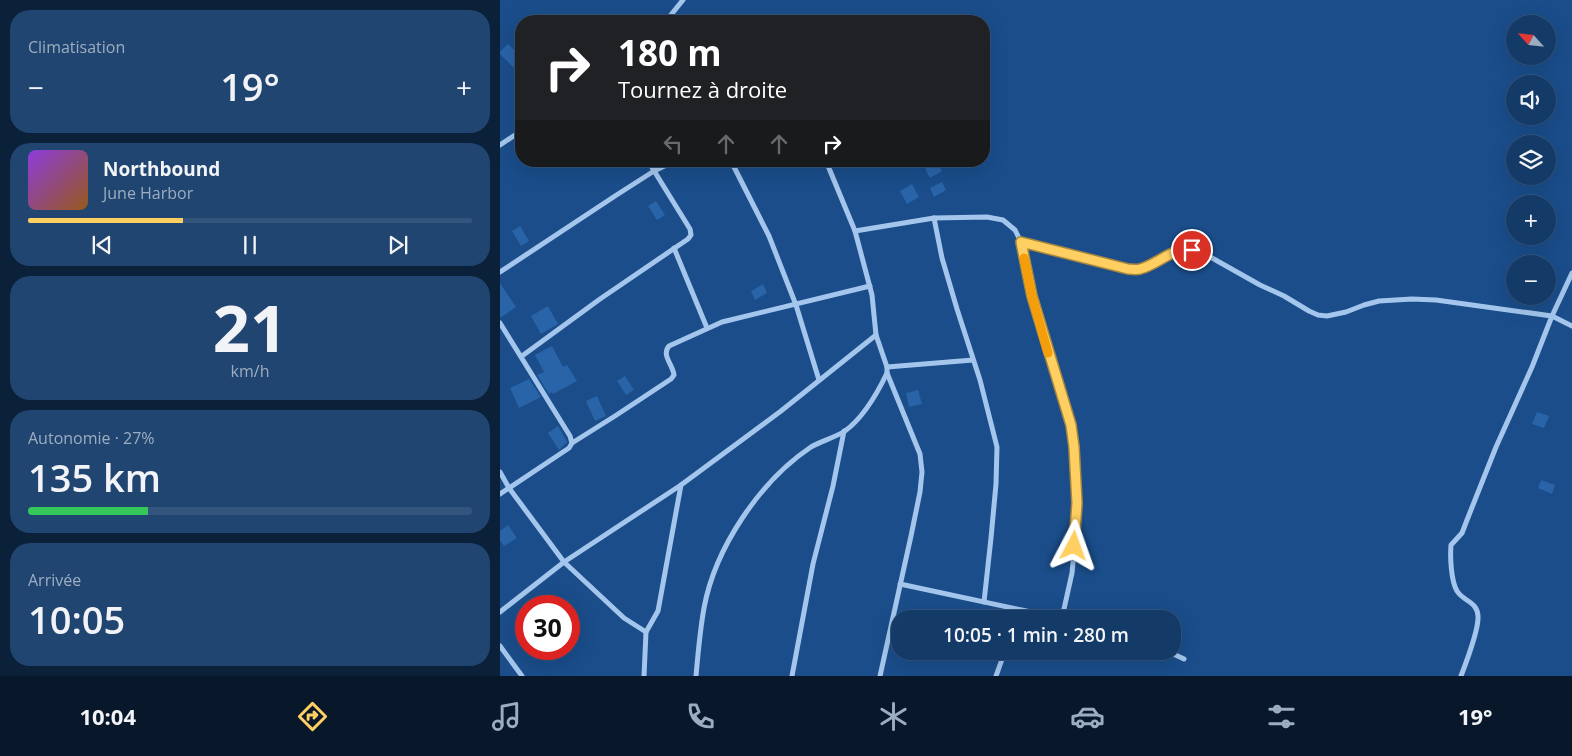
<!DOCTYPE html>
<html lang="fr">
<head>
<meta charset="utf-8">
<style>
  :root { --surface:#143a68; --page:#214571; --text:#f1f3f6; --muted:#9dadc0; --line:#33547c; --accent:#ffcf61 }
  body { margin:0; font-family:"Open Sans",sans-serif; background:var(--page); color:var(--text); height:100vh; display:flex; flex-direction:column; font-size:19px; white-space:nowrap }
  * { box-sizing:border-box; margin:0 }
  p { font-size:16px; color:var(--muted) }
  .icon { flex:none; width:28px; height:28px; fill:none; stroke:currentColor; stroke-width:2; stroke-linecap:round; stroke-linejoin:round }
  .map { position:relative; flex:1; overflow:hidden }
  .panel { display:flex; flex-direction:column; gap:10px; padding:10px; background:#0b2039; width:500px }
  .panel>* { flex:none }
  .banner { position:absolute; left:15px; top:15px; width:475px; height:152px; border-radius:20px; box-shadow:0 5px 20px #0002,0 0 0 1px var(--line); background:#202124; color:#fff; overflow:hidden }
  .needle { width:32px; rotate:297deg }
  .buttons { position:absolute; left:1006px; top:15px; display:grid; gap:10px }
  .buttons a { display:grid; place-items:center; width:50px; height:50px; border-radius:50%; background:var(--surface); box-shadow:0 5px 20px #0002,0 0 0 1px var(--line); font-size:25px }
  .speed { position:absolute; left:15px; top:595px; display:flex; gap:10px; font-size:25px; font-weight:700; text-align:center }
  .speed>* { display:grid; place-content:center; width:65px; height:65px; border-radius:50%; background:var(--surface); box-shadow:0 5px 20px #0002,0 0 0 1px var(--line); line-height:1 }
  .speed .limit { border:8px solid #d22; background:#fff; color:#111 }
  .pin { position:absolute; display:grid; place-items:center; width:42px; height:42px; color:#fff; margin:-21px; border:2px solid #fff; border-radius:50%; box-shadow:0 1px 5px #0007 }
  .me { position:absolute; width:55px; margin:-28px; rotate:4deg; stroke-linejoin:round; filter:drop-shadow(0 0 4px #0008) }
  .turn { display:flex; align-items:center; gap:18px; height:105px; padding:0 20px; font-size:22px }
  .turn .icon { width:65px; height:65px; stroke-width:2.5 }
  .turn b { display:block; font-size:35px; line-height:42px }
  .lanes { display:flex; align-items:center; height:48px; padding:0 20px; background:#0003; justify-content:center; gap:25px; direction:ltr }
  .lanes .off { opacity:.35 }
  .big { font-size:38px; font-weight:600; line-height:1.1 }
  .panel .card { flex:1; display:flex; flex-direction:column; justify-content:center; gap:8px; min-width:0; padding:0 18px; border-radius:20px; background:var(--page) }
  .panel .dial { align-items:center; gap:0 }
  .dial b { font-size:65px; line-height:1 }
  .song { display:flex; align-items:center; gap:15px }
  .cover { width:60px; height:60px; border-radius:8px; background:linear-gradient(135deg,hsl(270 70% 55%),hsl(30 70% 35%)) }
  .played { height:5px; border-radius:2px; background:linear-gradient(90deg,var(--accent) 35%,var(--line) 35%) }
  .keys { display:flex; justify-content:space-around; direction:ltr }
  .heat { display:flex; justify-content:space-between; align-items:center; font-size:28px; direction:ltr }
  .charge { height:8px; border-radius:4px; background:linear-gradient(90deg,#34c759 27%,var(--line) 0) }
  .trip { position:absolute; left:391px; top:610px; width:290px; height:50px; border-radius:20px; background:var(--surface); box-shadow:0 5px 20px #0002,0 0 0 1px var(--line); font-weight:600; line-height:50px; text-align:center }
  .dock { display:flex; height:80px; justify-content:space-around; align-items:center; background:#08172a; color:var(--muted) }
  .dock .icon { width:35px; height:35px }
  .dock .active { color:var(--accent) }
  .dock b { font-size:22px; color:var(--text) }
  main { display:flex; flex:1; min-height:0 }
  .map>svg:first-child { display:block }
</style>
</head>
<body>
<main>
<section class="panel">
<div class="card"><p>Climatisation</p>
<div class="heat"><a>−</a><b class="big">19°</b><a>+</a></div>
</div>
<div class="card">
<div class="song"><i class="cover"></i><div><b>Northbound</b><p>June Harbor</p></div></div>
<div class="played"></div>
<div class="keys"><svg class="icon" aria-label="previous" viewBox="0 0 24 24"><path d="M18 5L8 12l10 7zM5 5v14"/></svg><svg class="icon" aria-label="pause" viewBox="0 0 24 24"><path d="M8 5v14M16 5v14"/></svg><svg class="icon" aria-label="next" viewBox="0 0 24 24"><path d="M6 5l10 7-10 7zM19 5v14"/></svg></div>
</div>
<div class="card dial"><b>21</b><p>km/h</p></div>
<div class="card"><p>Autonomie · 27%</p><b class="big">135 km</b><div class="charge"></div></div>
<div class="card"><p>Arrivée</p><b class="big">10:05</b></div>
</section>
<div class="map">
<svg width="1072" height="676" viewBox="0 0 1072 676">
  <rect width="100%" height="100%" fill="#1a4d8a"/>
  <g fill="#2964a8">
    <polygon points="8,44 21,57 21,75 0,54 0,52"/>
    <polygon points="437,163 442,171 430,178 425,169"/>
    <polygon points="442,182 446,190 434,197 430,188"/>
    <polygon points="412,184 419,197 407,204 400,191"/>
    <polygon points="156,201 165,215 157,220 148,206"/>
    <polygon points="20,226 29,241 21,246 12,231"/>
    <polygon points="0,283 16,307 0,318"/>
    <polygon points="263,284 267,293 255,300 251,291"/>
    <polygon points="48,306 58,324 41,334 31,316"/>
    <polygon points="52,346 63,367 67,365 77,381 53,394 52,392 49,394 37,375 44,372 35,355"/>
    <polygon points="125,376 134,390 126,395 117,381"/>
    <polygon points="29,379 41,397 19,408 10,388"/>
    <polygon points="418,390 422,404 409,407 406,393"/>
    <polygon points="97,396 106,416 95,421 86,401"/>
    <polygon points="1037,412 1049,416 1044,428 1032,424"/>
    <polygon points="58,426 67,442 59,450 48,433"/>
    <polygon points="1041,480 1055,485 1052,494 1038,488"/>
    <polygon points="8,525 17,538 4,546 0,540 0,531"/>
  </g>
  <g fill="none" stroke-linecap="round" stroke-linejoin="round">
    <g stroke="#a4c6ed" stroke-width="5">
      <polyline points="166,21 183,0"/>
      <polyline points="0,145 21,131"/>
      <polyline points="231,161 269,236 296,305 319,380"/>
      <polyline points="326,161 355,231 372,295 376,335 387,367 387,373 420,454 422,472 420,492 411,536 380,676"/>
      <polyline points="434,218 442,258 457,309 480,380 497,447 496,484 491,538 484,602"/>
      <polyline points="355,231 434,218 487,217 503,220 515,230 521,242 532,296 543,336 571,425 574,447 577,503 576,532 572,573 562,618"/>
      <polyline points="521,242 628,269 639,269 684,249 705,254 760,285 784,296 809,311 818,315 827,316 846,312 864,305 879,301 912,299 936,300 1052,316 1072,326"/>
      <polyline points="174,248 207,328"/>
      <polyline points="0,272 115,196 154,171 175,161"/>
      <polyline points="0,323 70,436 72,443 69,448 0,494"/>
      <polyline points="22,356 100,299 188,239 191,235 190,229 148,161"/>
      <polyline points="387,367 473,360"/>
      <path d="M72 443 115 416 171 379 174 375C173 365 161 355 169 346L222 322 370 286"/>
      <polyline points="0,472 9,488 64,562 124,618 146,632"/>
      <polyline points="400,584 564,619"/>
      <polyline points="0,612 64,562 181,485 281,411 376,335"/>
      <polyline points="515,619 518,610"/>
      <polyline points="0,646 22,676"/>
      <polyline points="667,651 684,659"/>
      <polyline points="144,676 146,632 158,611 181,485"/>
      <path d="M196 676C198 653 200 630 204 608 215 548 260 481 311 447 321 441 334 438 345 431 364 417 377 394 387 373"/>
      <polyline points="292,676 313,564 333,486 344,431"/>
      <polyline points="496,676 505,651"/>
      <path d="M961 676C966 663 979 629 978 616 977 601 964 602 957 591 951 581 950 557 951 545L962 533 967 520 996 447 1032 367 1052 316 1072 273"/>
    </g>
  </g>
  <g fill="none" stroke-linecap="round" stroke-linejoin="round">
    <g stroke="#a6873f" stroke-width="12">
      <path id="route" d="M574 546 577 503 574 447 571 425 532 296 521 242 628 269C632 269 637 270 640 269 659 264 672 247 692 250"/>
    </g>
    <use href="#route" stroke="#ffcf61" stroke-width="9"/>
    <polyline stroke="#f59e0b" stroke-width="9" points="524,258 532,296 548,353"/>
  </g>
</svg>
<div class="buttons">
<a><svg class="needle" viewBox="-14 -14 28 28"><path d="M0-13l5 13h-10z" fill="#e53935"/><path d="M0 13l5-13h-10z" fill="#9dadc0"/></svg></a>
<a><svg class="icon" aria-label="sound" viewBox="0 0 24 24"><path d="M4 9h4l5-4v14l-5-4H4zM17 9q2 3 0 6"/></svg></a>
<a><svg class="icon" aria-label="layers" viewBox="0 0 24 24"><path d="M12 4l9 5-9 5-9-5zM3 14l9 5 9-5"/></svg></a>
<a>+</a>
<a>−</a>
</div>
<div class="speed"><div class="limit">30</div></div>
<div class="pin" style="left:692px;top:250px;background:#d93025"><svg class="icon" aria-label="arrive" viewBox="0 0 24 24"><path d="M6 21V4h12l-3 4 3 4H6"/></svg></div>
<svg class="me" style="left:574px;top:546px" viewBox="-20 -20 40 40"><path d="M0-17L14 15 0 8-14 15z" fill="#ffcf61" stroke="#fff" stroke-width="4"/></svg>
<div class="trip">10:05 · 1 min · 280 m</div>
<div class="banner">
<div class="turn"><svg class="icon" aria-label="right" viewBox="0 0 24 24"><path d="M7 20v-9h11M14 6l5 5-5 5"/></svg><div><b>180 m</b>Tournez à droite</div></div>
<div class="lanes"><svg class="icon off" aria-label="left" viewBox="0 0 24 24"><path d="M17 20v-9H6M10 6l-5 5 5 5"/></svg><svg class="icon off" aria-label="ahead" viewBox="0 0 24 24"><path d="M12 20V5M6 11l6-6 6 6"/></svg><svg class="icon off" aria-label="ahead" viewBox="0 0 24 24"><path d="M12 20V5M6 11l6-6 6 6"/></svg><svg class="icon" aria-label="right" viewBox="0 0 24 24"><path d="M7 20v-9h11M14 6l5 5-5 5"/></svg></div>
</div>
</div>
</main>
<nav class="dock">
<b>10:04</b>
<svg class="icon active" aria-label="directions" viewBox="0 0 24 24"><path d="M12 3l9 9-9 9-9-9zM9 14v-3h6M13 9l2 2-2 2"/></svg>
<svg class="icon" aria-label="music" viewBox="0 0 24 24"><path d="M9 18V5l10-2v13"/><circle cx="6" cy="18" r="3"/><circle cx="16" cy="16" r="3"/></svg>
<svg class="icon" aria-label="phone" viewBox="0 0 24 24"><path d="M5 4h4l2 5-3 2q2 4 5 5l2-3 5 2v4C11 20 4 13 5 4z"/></svg>
<svg class="icon" aria-label="climate" viewBox="0 0 24 24"><path d="M12 3v18M4 7l16 10M4 17L20 7"/></svg>
<svg class="icon" aria-label="car" viewBox="0 0 24 24"><path d="M5 17H2v-5l4-1 3-4h7l3 4 3 1v5h-3M9 17h6M6 11h13"/><circle cx="7" cy="17" r="2"/><circle cx="17" cy="17" r="2"/></svg>
<svg class="icon" aria-label="filters" viewBox="0 0 24 24"><path d="M4 7h16M4 17h16"/><circle cx="9" cy="7" r="2"/><circle cx="15" cy="17" r="2"/></svg>
<b>19°</b>
</nav>
</body>
</html>
